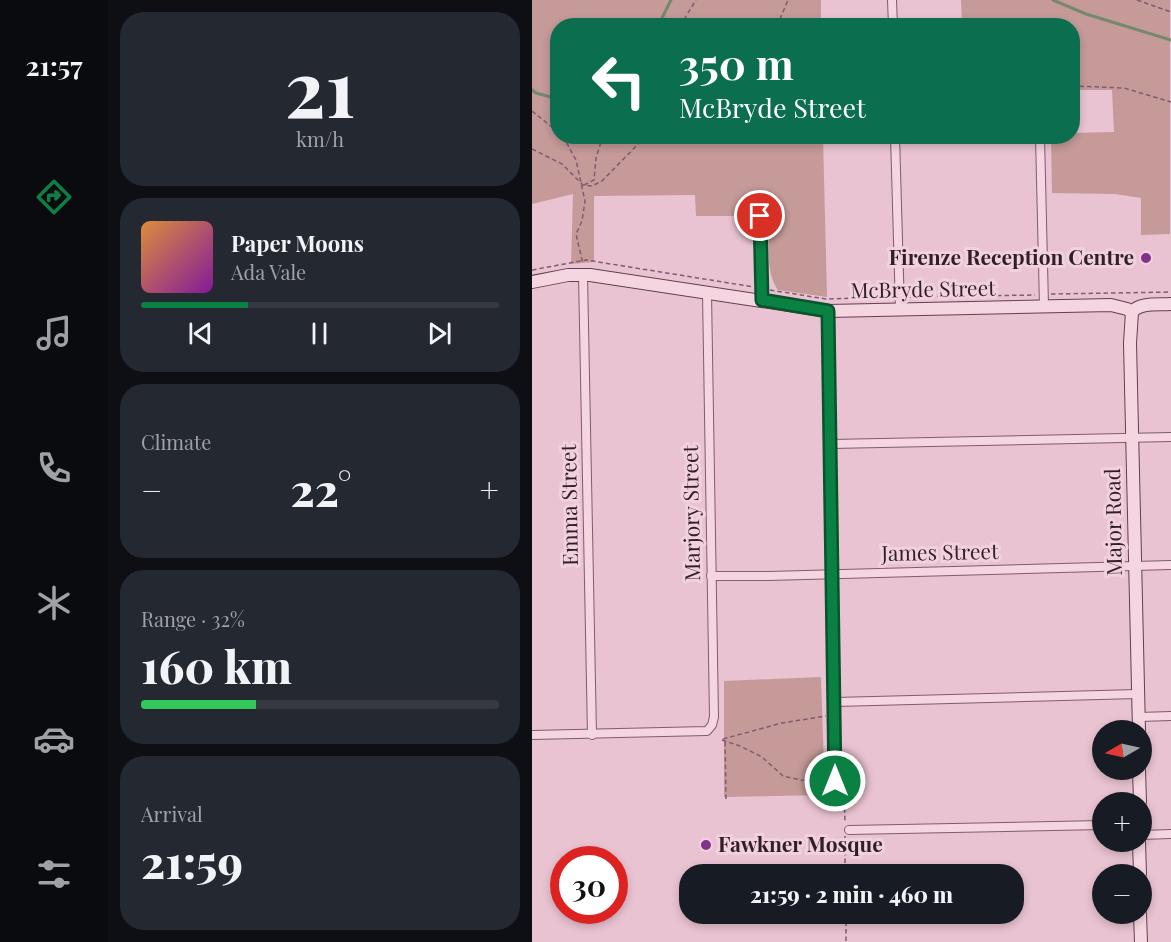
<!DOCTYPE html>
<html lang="en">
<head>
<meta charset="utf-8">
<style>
  :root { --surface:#171b24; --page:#242831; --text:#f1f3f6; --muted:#9ea1a6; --line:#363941; --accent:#0b8043 }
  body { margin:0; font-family:"Playfair Display",serif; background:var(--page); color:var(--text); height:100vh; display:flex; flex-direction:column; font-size:22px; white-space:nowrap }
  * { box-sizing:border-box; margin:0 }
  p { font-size:20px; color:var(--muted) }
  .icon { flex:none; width:33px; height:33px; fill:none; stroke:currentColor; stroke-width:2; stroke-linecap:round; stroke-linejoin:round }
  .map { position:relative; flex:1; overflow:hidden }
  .side { display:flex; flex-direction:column; gap:12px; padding:12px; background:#0d0f14; width:424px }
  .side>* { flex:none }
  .banner { position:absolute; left:18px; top:18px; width:530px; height:126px; border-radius:24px; box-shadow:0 3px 9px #0003; background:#0b6e4f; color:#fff; overflow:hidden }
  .needle { width:39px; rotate:261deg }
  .buttons { position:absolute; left:560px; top:720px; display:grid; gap:12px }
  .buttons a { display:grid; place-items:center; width:60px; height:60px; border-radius:50%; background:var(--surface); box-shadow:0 3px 9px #0003; font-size:30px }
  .speed { position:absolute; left:18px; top:846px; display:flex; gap:12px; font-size:30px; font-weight:700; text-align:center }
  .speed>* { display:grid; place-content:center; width:78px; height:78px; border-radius:50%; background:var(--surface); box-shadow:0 3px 9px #0003; line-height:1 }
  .speed .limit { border:9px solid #d22; background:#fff; color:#111 }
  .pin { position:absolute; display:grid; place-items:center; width:51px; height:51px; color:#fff; margin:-26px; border:3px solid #fff; border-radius:50%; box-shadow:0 2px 6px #0007 }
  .me { position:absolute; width:66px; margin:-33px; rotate:0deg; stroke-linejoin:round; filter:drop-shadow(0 0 4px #0008) }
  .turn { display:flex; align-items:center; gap:21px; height:126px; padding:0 30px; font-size:27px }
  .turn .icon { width:78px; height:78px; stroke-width:2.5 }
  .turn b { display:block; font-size:42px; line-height:51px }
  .big { font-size:45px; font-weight:800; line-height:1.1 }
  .side .widget { flex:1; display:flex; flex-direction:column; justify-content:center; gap:9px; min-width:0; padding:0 21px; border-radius:24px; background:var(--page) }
  .side .dial { align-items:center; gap:0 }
  .dial b { font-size:78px; line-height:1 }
  .song { display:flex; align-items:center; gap:18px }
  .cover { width:72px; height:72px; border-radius:9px; background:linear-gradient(135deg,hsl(30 70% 55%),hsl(290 70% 35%)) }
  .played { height:6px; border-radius:3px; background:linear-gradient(90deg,var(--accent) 30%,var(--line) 30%) }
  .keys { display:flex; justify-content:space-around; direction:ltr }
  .heat { display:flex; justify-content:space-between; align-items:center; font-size:33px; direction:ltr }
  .charge { height:9px; border-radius:4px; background:linear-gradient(90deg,#34c759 32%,var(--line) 0) }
  .trip { position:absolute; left:147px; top:864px; width:345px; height:60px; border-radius:24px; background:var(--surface); box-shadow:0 3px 9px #0003; font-weight:800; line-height:60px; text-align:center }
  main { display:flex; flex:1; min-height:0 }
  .menu { display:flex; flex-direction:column; width:108px; justify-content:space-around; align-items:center; background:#090b0e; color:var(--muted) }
  .menu .icon { width:42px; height:42px }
  .menu .selected { color:var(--accent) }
  .menu b { font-size:27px; color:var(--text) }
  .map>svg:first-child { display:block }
</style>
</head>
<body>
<main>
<nav class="menu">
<b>21:57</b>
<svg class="icon selected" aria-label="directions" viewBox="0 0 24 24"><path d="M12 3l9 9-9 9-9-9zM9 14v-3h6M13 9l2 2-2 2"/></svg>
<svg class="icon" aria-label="music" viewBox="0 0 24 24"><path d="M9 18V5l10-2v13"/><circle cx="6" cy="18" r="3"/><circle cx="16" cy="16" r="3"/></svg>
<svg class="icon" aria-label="phone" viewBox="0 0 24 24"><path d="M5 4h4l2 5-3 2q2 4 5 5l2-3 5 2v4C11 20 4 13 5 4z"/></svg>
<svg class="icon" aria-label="climate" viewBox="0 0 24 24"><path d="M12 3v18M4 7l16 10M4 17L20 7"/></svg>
<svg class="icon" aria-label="car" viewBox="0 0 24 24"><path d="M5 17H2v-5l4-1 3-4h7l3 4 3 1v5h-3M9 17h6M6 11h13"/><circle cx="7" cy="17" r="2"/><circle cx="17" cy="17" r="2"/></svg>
<svg class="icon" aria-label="filters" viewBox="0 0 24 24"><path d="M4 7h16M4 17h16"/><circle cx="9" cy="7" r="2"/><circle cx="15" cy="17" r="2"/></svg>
</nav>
<section class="side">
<div class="widget dial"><b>21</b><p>km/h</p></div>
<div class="widget">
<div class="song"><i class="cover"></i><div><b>Paper Moons</b><p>Ada Vale</p></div></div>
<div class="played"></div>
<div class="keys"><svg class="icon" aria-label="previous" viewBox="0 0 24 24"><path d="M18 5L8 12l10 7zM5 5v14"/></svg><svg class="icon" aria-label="pause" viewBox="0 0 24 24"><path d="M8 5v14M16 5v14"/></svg><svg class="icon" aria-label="next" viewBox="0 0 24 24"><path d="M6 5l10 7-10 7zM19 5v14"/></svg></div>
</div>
<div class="widget"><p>Climate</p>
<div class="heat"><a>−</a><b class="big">22°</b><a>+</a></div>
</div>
<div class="widget"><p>Range · 32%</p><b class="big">160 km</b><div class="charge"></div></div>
<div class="widget"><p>Arrival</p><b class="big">21:59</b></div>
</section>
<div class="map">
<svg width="639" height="942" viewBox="0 0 639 942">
  <rect width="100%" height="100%" fill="#e9c3d1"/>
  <g fill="#c59a98">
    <path d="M0 0H289V25L26 26V136L291 137 295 297 246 290C232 271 238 239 238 216H164L163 195 62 196V262L39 264 41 194 0 204Z"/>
    <polygon points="429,0 638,0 638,234 609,235 609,198 583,194 520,193 519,137 540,136 540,133 582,132 580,90 540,90 540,26 430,25"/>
    <polygon points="289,677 293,795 192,797 192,681"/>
  </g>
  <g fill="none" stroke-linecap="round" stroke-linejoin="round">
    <g stroke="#75896d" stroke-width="3">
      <polyline points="521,0 554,14 639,40"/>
      <polyline points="126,26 139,0"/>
      <polyline points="0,90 4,93 26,99"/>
    </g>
    <g stroke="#815b70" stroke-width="10">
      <g id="street">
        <polyline points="360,0 361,26"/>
        <polyline points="363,136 368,310"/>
        <polyline points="508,136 512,306"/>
        <polyline points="228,216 230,300"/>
        <polyline points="51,274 60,735"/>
        <polyline points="296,311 303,781"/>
        <polyline points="299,444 639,437"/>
        <polyline points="179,576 236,576 639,565"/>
        <polyline points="303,702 605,694"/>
        <polyline points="607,717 639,716"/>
        <polyline points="0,735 175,731 180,725 182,717 175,293"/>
        <polyline points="317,830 570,825"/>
        <polyline points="609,835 639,834"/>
      </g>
    </g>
    <g stroke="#633f53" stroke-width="14">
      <g id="secondary">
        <path d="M0 282 36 275H58L296 311 579 305 595 309 600 312C608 302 626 305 639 304"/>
        <polyline points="600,312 598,343 607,730"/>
        <polyline points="607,770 608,802"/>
        <polyline points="607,842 608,874"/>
        <polyline points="608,914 609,942"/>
      </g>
    </g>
    <g stroke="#815b70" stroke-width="1.5" stroke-dasharray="4.5 3" stroke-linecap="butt">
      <polyline points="605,0 639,12"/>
      <polyline points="148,26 164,0"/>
      <polyline points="245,26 256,0"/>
      <polyline points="540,86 592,88 639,102"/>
      <polyline points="0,111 26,132"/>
      <polyline points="31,136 44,160 53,201 50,221 44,234 51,264"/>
      <polyline points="0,149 30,164 51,185 60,186 70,181 114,136"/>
      <polyline points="52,185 62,180 64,158 71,136"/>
      <polyline points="0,270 54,260 222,287"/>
      <polyline points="238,290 294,299 359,297"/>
      <polyline points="519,294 639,292"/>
      <polyline points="375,297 503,295"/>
      <polyline points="191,739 250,723 294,716"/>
      <polyline points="190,740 208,746 230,757 251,776 269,780 295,781"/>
      <polyline points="193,742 194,800"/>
      <polyline points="310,787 312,788 313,823"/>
      <polyline points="313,836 313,874"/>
      <polyline points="314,914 314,942"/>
    </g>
    <use href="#street" stroke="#f5d5e0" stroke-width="8"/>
    <use href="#secondary" stroke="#f5d5e0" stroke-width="12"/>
  </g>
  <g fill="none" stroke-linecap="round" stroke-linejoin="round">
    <g stroke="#07532c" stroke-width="15">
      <polyline id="route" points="228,216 230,300 296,311 303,781"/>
    </g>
    <use href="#route" stroke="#0b8043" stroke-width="10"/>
  </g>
  <g fill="#833289" stroke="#f1d1dd" stroke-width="2">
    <circle cx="614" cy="258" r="6"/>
    <circle cx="174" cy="845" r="6"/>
  </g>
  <g text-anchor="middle" stroke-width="6" stroke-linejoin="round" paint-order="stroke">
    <g font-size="21" font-weight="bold" fill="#321e2a" stroke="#f1d1dd" text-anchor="end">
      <text x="602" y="265">Firenze Reception Centre</text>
      <text x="186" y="852" text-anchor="start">Fawkner Mosque</text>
    </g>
    <g font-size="21" fill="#321e2a" stroke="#f1d1dd">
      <text transform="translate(391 290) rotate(-1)" y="7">McBryde Street</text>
      <text transform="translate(38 505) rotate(-91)" y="7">Emma Street</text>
      <text transform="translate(160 513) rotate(-91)" y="7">Marjory Street</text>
      <text transform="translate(582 522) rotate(-91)" y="7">Major Road</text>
      <text transform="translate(408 553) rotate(-1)" y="7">James Street</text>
    </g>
  </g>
</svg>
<div class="buttons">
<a><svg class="needle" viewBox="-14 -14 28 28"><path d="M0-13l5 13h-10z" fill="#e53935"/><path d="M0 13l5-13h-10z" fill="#9ea1a6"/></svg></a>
<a>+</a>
<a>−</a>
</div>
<div class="speed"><div class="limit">30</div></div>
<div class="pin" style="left:228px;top:216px;background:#d93025"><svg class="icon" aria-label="arrive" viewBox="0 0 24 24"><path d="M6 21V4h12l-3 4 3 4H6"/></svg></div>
<svg class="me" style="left:303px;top:781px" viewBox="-20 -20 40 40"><circle r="17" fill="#0b8043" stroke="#fff" stroke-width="3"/><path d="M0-11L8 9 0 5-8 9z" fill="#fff"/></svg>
<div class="trip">21:59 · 2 min · 460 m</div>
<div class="banner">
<div class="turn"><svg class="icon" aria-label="left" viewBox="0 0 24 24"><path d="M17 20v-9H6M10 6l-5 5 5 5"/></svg><div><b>350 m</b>McBryde Street</div></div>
</div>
</div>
</main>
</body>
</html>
